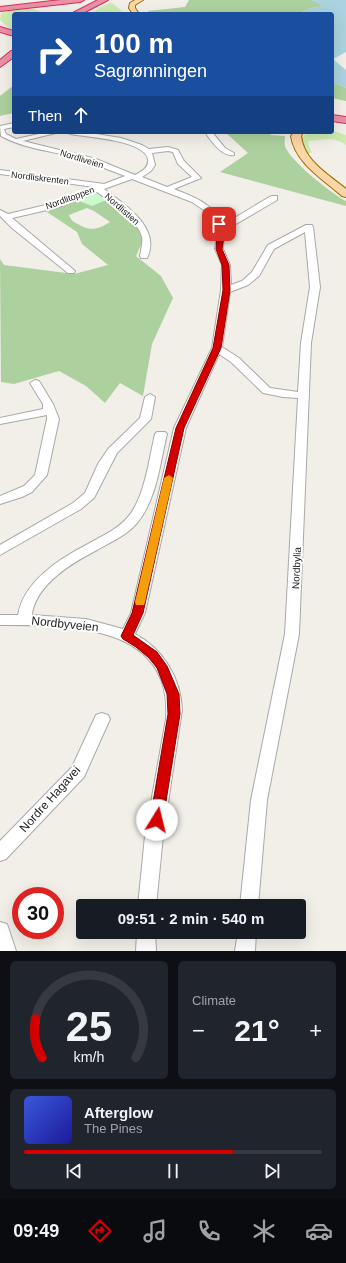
<!DOCTYPE html>
<html lang="en">
<head>
<meta charset="utf-8">
<style>
  :root { --surface:#171b24; --page:#20242c; --text:#f1f3f6; --muted:#9ea1a6; --line:#363941; --accent:#d40000 }
  body { margin:0; font-family:Arial,sans-serif; background:var(--page); color:var(--text); height:100vh; display:flex; flex-direction:column; font-size:15px; white-space:nowrap }
  * { box-sizing:border-box; margin:0 }
  p { font-size:13px; color:var(--muted) }
  .icon { flex:none; width:22px; height:22px; fill:none; stroke:currentColor; stroke-width:2; stroke-linecap:round; stroke-linejoin:round }
  .map { position:relative; height:951px; overflow:hidden }
  .drawer { display:flex; flex-direction:column; gap:10px; padding:10px; background:#0d0f14; flex:1 }
  .drawer>* { flex:none }
  .guide { position:absolute; left:12px; top:12px; width:322px; height:122px; border-radius:4px; box-shadow:0 4px 16px #0002; background:#1a4fa0; color:#fff; overflow:hidden }
  .speed { position:absolute; left:12px; top:887px; display:flex; gap:8px; font-size:20px; font-weight:700; text-align:center }
  .speed>* { display:grid; place-content:center; width:52px; height:52px; border-radius:50%; background:var(--surface); box-shadow:0 4px 16px #0002; line-height:1 }
  .speed .limit { border:6px solid #d22; background:#fff; color:#111 }
  .pin { position:absolute; display:grid; place-items:center; width:34px; height:34px; color:#fff; margin:-17px; border-radius:8px; box-shadow:0 2px 6px #0006 }
  .me { position:absolute; width:44px; margin:-22px; rotate:9deg; stroke-linejoin:round; filter:drop-shadow(0 0 3px #0008) }
  .turn { display:flex; align-items:center; gap:14px; height:84px; padding:0 16px; font-size:18px }
  .turn .icon { width:52px; height:52px; stroke-width:2.5 }
  .turn b { display:block; font-size:28px; line-height:34px }
  .then { display:flex; align-items:center; height:38px; padding:0 16px; background:#0003; gap:8px; font-size:15px }
  .big { font-size:30px; font-weight:700; line-height:1.1 }
  .drawer .tile { flex:1; display:flex; flex-direction:column; justify-content:center; gap:6px; min-width:0; padding:0 14px; border-radius:6px; background:var(--page) }
  .drawer .dial { align-items:center; gap:0 }
  .dial svg { height:104px; overflow:visible; fill:none; stroke:var(--line); stroke-width:7; stroke-linecap:round; text-anchor:middle }
  .dial text { fill:var(--text); stroke:none }
  .song { display:flex; align-items:center; gap:12px }
  .cover { width:48px; height:48px; border-radius:6px; background:linear-gradient(135deg,hsl(230 70% 55%),hsl(240 70% 35%)) }
  .played { height:4px; border-radius:2px; background:linear-gradient(90deg,var(--accent) 70%,var(--line) 70%) }
  .keys { display:flex; justify-content:space-around; direction:ltr }
  .heat { display:flex; justify-content:space-between; align-items:center; font-size:22px; direction:ltr }
  .drawer .tiles { flex:1; display:grid; gap:10px; grid-template-columns:1fr 1fr }
  .tile:last-child { grid-column:span 2 }
  .trip { position:absolute; left:76px; top:899px; width:230px; height:40px; border-radius:4px; background:var(--surface); box-shadow:0 4px 16px #0002; font-weight:700; line-height:40px; text-align:center }
  .dock { display:flex; height:64px; justify-content:space-around; align-items:center; background:#090b0e; color:var(--muted) }
  .dock .icon { width:28px; height:28px }
  .dock .selected { color:var(--accent) }
  .dock b { font-size:18px; color:var(--text) }
  .map>svg:first-child { display:block }
</style>
</head>
<body>
<div class="map">
<svg width="346" height="951" viewBox="0 0 346 951">
  <rect width="100%" height="100%" fill="#f2efe9"/>
  <g fill="#cdebb0">
    <polygon points="111,2 125,14 91,14 99,8"/>
    <polygon points="19,8 34,9 46,14 14,14 14,29 9,28 0,20 1,13"/>
    <path d="M332 130 346 135V145C334 136 322 140 309 141L308 144 312 153H307L301 138C309 130 321 132 332 132Z"/>
  </g>
  <g fill="#add19e" fill-rule="evenodd">
    <polygon points="189,0 312,0 324,6 312,8 297,14 154,14 150,13 148,11 185,7"/>
    <polygon points="332,82 346,88 346,101 332,98"/>
    <polygon points="14,85 14,113 0,116 0,96"/>
    <path d="M225 132H269L271 135 285 136C285 139 284 143 285 146 289 160 332 194 346 201V206L220 172 248 153Z"/>
    <path d="M97 190 139 223 144 238 136 256 161 276 173 298 152 344 143 396 120 383 105 403 86 386 59 371 14 384 1 382 0 259 4 265 74 274 108 265 82 244 77 232 44 210ZM87 208 94 211 110 222C99 229 90 232 78 224 73 222 71 220 69 215Z"/>
  </g>
  <polygon fill="#c8facc" points="97,190 109,199 92,206 74,199"/>
  <polygon fill="#aad3df" points="312,0 346,0 346,52 333,59 346,70 346,88 332,82 332,14 297,14 312,8 323,6"/>
  <g fill="none" stroke-linecap="round" stroke-linejoin="round">
    <g stroke="#a9a9a9" stroke-width="2">
      <g id="minor">
        <path d="M14 123V127L4 129 6 134 16 139 48 132H60L23 141 96 159 135 175C142 171 149 168 148 159 144 140 87 137 70 134L67 132H84L121 138 142 145 149 149 168 147 178 150 184 161 201 178 174 189C196 198 212 203 223 225L271 196H277V200L224 231 223 249 230 265 231 285 242 281 252 272 268 245 306 225H312L313 227 320 287 311 343 299 634 267 800 258 906H240L251 800 285 634 298 398 283 397 263 393 231 362 219 354 186 428 145 613 135 634C163 649 181 678 182 710L163 836 156 906H138L145 836 166 719C173 623 67 625 0 625V615H18C24 581 59 559 88 544 102 536 118 529 128 517 145 497 149 459 155 434L157 432H165L167 434C160 463 157 499 137 523 127 535 111 542 97 550 72 563 38 583 32 613V615L86 619 123 629 131 613 174 428 212 348 221 290 222 265 215 249 217 236 215 224 208 213 192 202 132 179 104 189C124 204 162 228 147 258H141L140 256C141 250 143 243 142 237 138 220 111 202 97 192L56 208 12 218 75 271 74 273H68L12 228 0 216V210L8 214 50 204 94 187 0 174V170L104 184 125 176C107 169 89 162 69 156 46 150 23 148 1 136L0 126ZM168 151 173 152 178 164 192 177 167 187 142 177 151 171 155 165 152 153ZM305 232 310 287 301 343 298 392 270 388 239 358 222 347 230 292 248 285 259 276 274 249Z"/>
        <path d="M205 132H212L225 148 234 153V155C222 157 211 141 205 132Z"/>
        <polygon points="35,380 39,381 53,404 59,419 47,475 32,492 22,497 0,504 0,496 24,486 35,475 47,419 47,415 0,424 0,418 43,409 43,404 30,383"/>
        <polygon points="150,394 155,397 151,419 117,453 94,498 81,509 0,555 0,545 73,503 85,493 98,464 108,449 140,418 145,397"/>
        <polygon points="102,713 108,715 110,719 84,777 6,859 0,861 0,841 72,767 96,715"/>
        <polygon points="0,922 7,924 16,951 0,951"/>
        <polygon points="137,932 155,932 156,951 136,951"/>
        <polygon points="238,932 256,932 255,951 235,951"/>
      </g>
    </g>
    <g stroke="#a06b00" stroke-width="2">
      <g id="major">
        <polygon points="135,0 143,0 135,5 135,8 139,14 133,14 129,8 130,3"/>
        <path d="M294 132H303L301 136C304 161 328 174 346 189V197L342 196C323 179 295 163 291 136Z"/>
      </g>
    </g>
    <g stroke="#dc2a67" stroke-width="2">
      <g id="highway">
        <polygon points="61,0 84,0 80,2 0,11 0,7"/>
        <polygon points="98,0 108,0 81,14 71,14"/>
        <polygon points="0,27 14,31 14,36 0,32"/>
        <polygon points="11,51 14,51 14,57 0,67 0,60"/>
        <polygon points="332,115 346,117 346,123 332,121"/>
      </g>
    </g>
    <use href="#minor" fill="#fff" fill-rule="evenodd"/>
    <use href="#major" fill="#fcd6a4" fill-rule="evenodd"/>
    <use href="#highway" fill="#e892a2" fill-rule="evenodd"/>
  </g>
  <polygon fill="#d40000" stroke="#8a0000" points="219,222 222,224 224,236 222,249 229,265 230,290 221,348 184,428 143,613 133,635 157,652 167,666 179,694 180,714 163,820 161,825 157,826 152,825 150,820 168,714 167,694 157,668 149,658 136,647 123,639 121,636 132,613 176,428 213,348 223,290 222,265 216,249 217,236 216,224"/>
  <polygon fill="#f59e0b" points="169,475 173,478 145,602 144,605 136,605 135,602 164,478"/>
  <g text-anchor="middle" stroke-width="4" stroke-linejoin="round" paint-order="stroke">
    <g font-size="9" fill="#222" stroke="#fff">
      <text transform="translate(82 159) rotate(17)" y="3">Nordliveien</text>
      <text transform="translate(40 178) rotate(7)" y="3">Nordliskrenten</text>
      <text transform="translate(70 198) rotate(-20)" y="3">Nordlitoppen</text>
      <text transform="translate(122 209) rotate(41)" y="3">Nordlistien</text>
    </g>
    <g font-size="10" fill="#222" stroke="#fff">
      <text transform="translate(296 568) rotate(-87)" y="4">Nordbylia</text>
    </g>
    <g font-size="12" fill="#222" stroke="#fff">
      <text transform="translate(65 624) rotate(6)" y="4">Nordbyveien</text>
      <text transform="translate(50 799) rotate(-48)" y="4">Nordre Hagavei</text>
    </g>
  </g>
</svg>
<div class="speed"><div class="limit">30</div></div>
<div class="pin" style="left:219px;top:224px;background:#d93025"><svg class="icon" aria-label="arrive" viewBox="0 0 24 24"><path d="M6 21V4h12l-3 4 3 4H6"/></svg></div>
<svg class="me" style="left:157px;top:820px" viewBox="-20 -20 40 40"><circle r="19" fill="#fff"/><path d="M0-13L10 11 0 6-10 11z" fill="#d40000"/></svg>
<div class="trip">09:51 · 2 min · 540 m</div>
<div class="guide">
<div class="turn"><svg class="icon" aria-label="right" viewBox="0 0 24 24"><path d="M7 20v-9h11M14 6l5 5-5 5"/></svg><div><b>100 m</b>Sagrønningen</div></div>
<div class="then">Then<svg class="icon" aria-label="ahead" viewBox="0 0 24 24"><path d="M12 20V5M6 11l6-6 6 6"/></svg></div>
</div>
</div>
<section class="drawer">
<div class="tiles">
<div class="tile dial"><svg viewBox="0 0 100 80">
<path d="M14 69A42 42 0 1 1 86 69"/>
<path d="M14 69A42 42 0 0 1 9 39" stroke="#d40000"/>
<text x="50" y="56" font-size="32" font-weight="700">25</text>
<text x="50" y="72" font-size="11">km/h</text>
</svg></div>
<div class="tile"><p>Climate</p>
<div class="heat"><a>−</a><b class="big">21°</b><a>+</a></div>
</div>
<div class="tile">
<div class="song"><i class="cover"></i><div><b>Afterglow</b><p>The Pines</p></div></div>
<div class="played"></div>
<div class="keys"><svg class="icon" aria-label="previous" viewBox="0 0 24 24"><path d="M18 5L8 12l10 7zM5 5v14"/></svg><svg class="icon" aria-label="pause" viewBox="0 0 24 24"><path d="M8 5v14M16 5v14"/></svg><svg class="icon" aria-label="next" viewBox="0 0 24 24"><path d="M6 5l10 7-10 7zM19 5v14"/></svg></div>
</div>
</div>
</section>
<nav class="dock">
<b>09:49</b>
<svg class="icon selected" aria-label="directions" viewBox="0 0 24 24"><path d="M12 3l9 9-9 9-9-9zM9 14v-3h6M13 9l2 2-2 2"/></svg>
<svg class="icon" aria-label="music" viewBox="0 0 24 24"><path d="M9 18V5l10-2v13"/><circle cx="6" cy="18" r="3"/><circle cx="16" cy="16" r="3"/></svg>
<svg class="icon" aria-label="phone" viewBox="0 0 24 24"><path d="M5 4h4l2 5-3 2q2 4 5 5l2-3 5 2v4C11 20 4 13 5 4z"/></svg>
<svg class="icon" aria-label="climate" viewBox="0 0 24 24"><path d="M12 3v18M4 7l16 10M4 17L20 7"/></svg>
<svg class="icon" aria-label="car" viewBox="0 0 24 24"><path d="M5 17H2v-5l4-1 3-4h7l3 4 3 1v5h-3M9 17h6M6 11h13"/><circle cx="7" cy="17" r="2"/><circle cx="17" cy="17" r="2"/></svg>
</nav>
</body>
</html>
